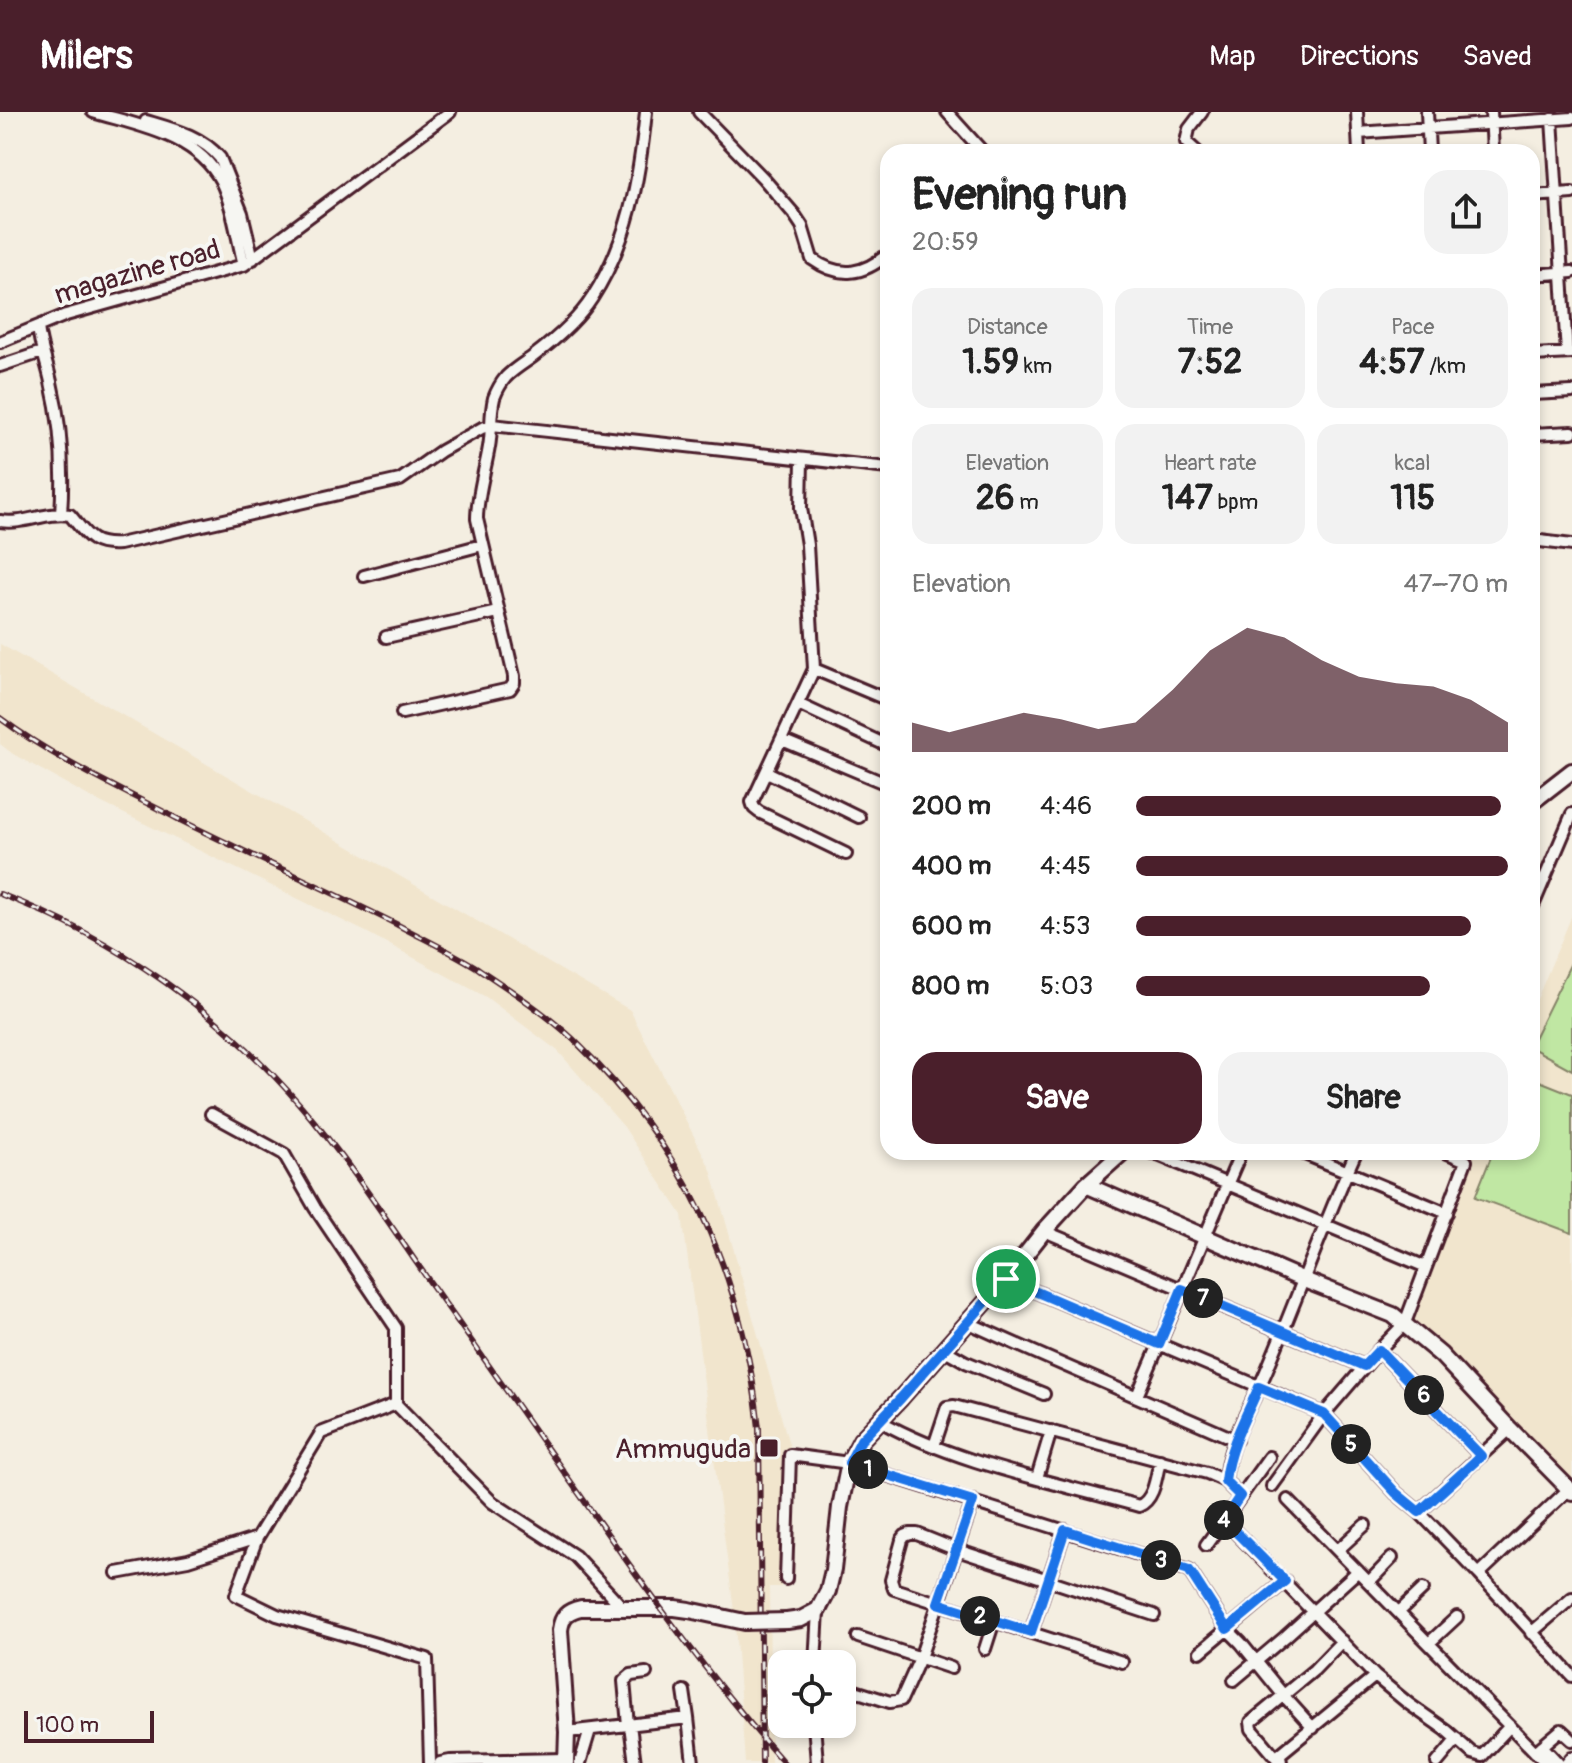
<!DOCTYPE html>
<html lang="en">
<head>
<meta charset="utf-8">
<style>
  body { margin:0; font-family:Pangolin,sans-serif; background:#f2f2f2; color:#222; height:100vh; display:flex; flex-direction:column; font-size:30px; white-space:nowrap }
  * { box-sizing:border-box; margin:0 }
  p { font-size:26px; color:#767676 }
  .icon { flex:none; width:44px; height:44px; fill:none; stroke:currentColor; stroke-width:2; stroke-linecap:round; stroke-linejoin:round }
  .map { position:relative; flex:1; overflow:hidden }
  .panel { position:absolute; left:880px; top:32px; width:660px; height:1016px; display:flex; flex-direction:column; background:#fff; border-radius:24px; box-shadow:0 4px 12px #0003 }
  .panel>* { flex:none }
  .tools { position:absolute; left:768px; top:1538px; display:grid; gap:16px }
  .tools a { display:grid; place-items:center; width:88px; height:88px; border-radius:16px; background:#fff; box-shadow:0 4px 12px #0003; font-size:40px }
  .scale { position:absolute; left:24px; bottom:20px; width:130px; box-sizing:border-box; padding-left:8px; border:4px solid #4a1f2b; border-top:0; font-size:22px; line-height:28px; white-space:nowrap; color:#4a1f2b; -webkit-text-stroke:6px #f6f6f2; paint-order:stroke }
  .pin { position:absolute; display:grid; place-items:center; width:68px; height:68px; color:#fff; margin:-34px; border:4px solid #fff; border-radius:50%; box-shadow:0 2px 8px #0007 }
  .km { position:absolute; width:40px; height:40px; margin:-20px; border-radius:50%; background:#222; color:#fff; font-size:22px; line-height:40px; text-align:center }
  .round { display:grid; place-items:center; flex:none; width:84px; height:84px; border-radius:24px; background:#f2f2f2 }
  .overview { display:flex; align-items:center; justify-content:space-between; height:136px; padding:0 32px }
  h1 { font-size:44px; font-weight:700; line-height:60px }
  .figures { display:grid; grid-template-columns:repeat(3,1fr); gap:12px; height:136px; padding:8px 32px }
  .figures div { display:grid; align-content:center; border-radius:20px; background:#f2f2f2; text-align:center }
  .figures b { font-size:34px; font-weight:700 }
  .figures small { font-size:22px; font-weight:400 }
  .figures p { font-size:22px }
  .chart { height:224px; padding:16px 32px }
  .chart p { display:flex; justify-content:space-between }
  .chart svg { width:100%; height:144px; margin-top:8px; fill:#4a1f2b; opacity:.7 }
  .button { display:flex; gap:16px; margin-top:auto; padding:16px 32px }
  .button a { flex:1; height:92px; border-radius:24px; background:#4a1f2b; color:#fff; font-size:32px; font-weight:700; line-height:92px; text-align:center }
  .button a+a { background:#f2f2f2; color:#222 }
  ul { padding:0 32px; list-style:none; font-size:26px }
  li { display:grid; grid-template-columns:128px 96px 1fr; align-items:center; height:60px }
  li i { height:20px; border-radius:10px; background:#4a1f2b }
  header { display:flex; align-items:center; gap:48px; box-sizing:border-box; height:112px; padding:0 40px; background:#4a1f2b; color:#fff }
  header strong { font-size:38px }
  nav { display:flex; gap:44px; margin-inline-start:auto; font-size:28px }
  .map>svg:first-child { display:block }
  .built { fill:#f1e5cd }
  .green { fill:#c0e7a3; stroke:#858367; stroke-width:2 }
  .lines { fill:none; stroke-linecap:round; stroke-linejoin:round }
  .street-casing { stroke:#4a1f2b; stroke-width:16 }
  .secondary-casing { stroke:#4a1f2b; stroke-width:20 }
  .street { stroke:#f6f6f2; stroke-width:10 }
  .secondary { stroke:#f6f6f2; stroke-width:14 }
  .rail-casing { stroke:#4a1f2b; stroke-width:6 }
  .rail { stroke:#f6f6f2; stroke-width:3; stroke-dasharray:9; stroke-linecap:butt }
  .secondary-bridge-casing { stroke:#4a1f2b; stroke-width:20; stroke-linecap:butt }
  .secondary-bridge { stroke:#f6f6f2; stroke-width:14 }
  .route-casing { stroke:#fff; stroke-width:16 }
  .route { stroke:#1a73e8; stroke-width:10 }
  .poi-dot { fill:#4a1f2b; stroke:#f6f6f2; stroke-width:3 }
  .labels { text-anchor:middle; stroke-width:8; stroke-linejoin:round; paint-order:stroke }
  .street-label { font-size:28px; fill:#4a1f2b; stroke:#f6f6f2 }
  .poi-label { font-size:28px; fill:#4a1f2b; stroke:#f6f6f2; text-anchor:end }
</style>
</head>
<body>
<header>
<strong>Milers</strong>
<nav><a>Map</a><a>Directions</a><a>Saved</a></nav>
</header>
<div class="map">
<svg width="1572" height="1651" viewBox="0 0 1572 1651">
  <rect width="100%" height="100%" fill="#f4eee1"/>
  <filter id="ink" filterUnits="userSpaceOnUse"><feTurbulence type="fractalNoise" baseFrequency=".0125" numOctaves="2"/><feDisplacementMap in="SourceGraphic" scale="16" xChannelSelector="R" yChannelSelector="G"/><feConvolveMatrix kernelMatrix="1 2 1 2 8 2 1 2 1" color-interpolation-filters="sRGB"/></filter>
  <g filter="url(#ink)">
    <!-- built -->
    <path class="built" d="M 0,532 L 630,898 L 711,1058 L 798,1364 L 786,1374 L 781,1475 L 769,1475 L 771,1651 L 745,1651 L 734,1499 L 682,1103 L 624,1015 L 558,939 L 486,885 L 368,821 L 92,686 L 13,642 L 0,632 Z
      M 1572,803 L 1572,1372 L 1509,1309 L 1413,1206 L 1474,1040 L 1532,1040 L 1532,899 Z"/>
    <!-- green -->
    <path class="green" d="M 1572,849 L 1572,958 L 1532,936 L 1532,930 Z
      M 1532,966 L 1572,982 L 1572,1121 L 1475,1085 L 1493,1040 L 1532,1040 Z"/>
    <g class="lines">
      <defs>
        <path id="street" d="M 93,0 C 139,14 196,22 221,69 C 233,94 237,126 244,153
          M 699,0 L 763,66 L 794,102 L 802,114 L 812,147 C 840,167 863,163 888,142
          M 947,0 L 983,40
          M 1357,0 L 1359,40
          M 1427,0 L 1429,40
          M 1491,0 L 1493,40
          M 1552,7 L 1567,241
          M 146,9 C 173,17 202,24 220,46 L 242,101 L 253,147
          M 1358,21 L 1572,6
          M 1197,40 L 1186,30 L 1189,17 L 1202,0
          M 1532,84 L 1572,81
          M 1532,163 L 1572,160
          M 38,215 C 40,234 47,251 51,270 C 61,312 64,359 61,402
          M 0,230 L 66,203 L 244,153 L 450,0
          M 1532,243 L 1572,241
          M 0,254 L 42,240
          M 1532,282 L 1572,280
          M 1532,322 L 1572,320
          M 802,348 L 801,396 L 807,433 L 814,557 L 752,690 L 754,696 L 759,700 L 846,742
          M 0,409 C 25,413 46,399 70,403 C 87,423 91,434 119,432 L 400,368 L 441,339 L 482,316 L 492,313 L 888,356
          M 1532,428 L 1572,433
          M 364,464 L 482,433
          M 386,525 L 498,500
          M 814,557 L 888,588
          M 798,592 L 888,634
          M 402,601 L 510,577 L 514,571 L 514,564 L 477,407 C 477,383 485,359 489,335 C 492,319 490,302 494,286 C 497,278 501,271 506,265 C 515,256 526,250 535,243 C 556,227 578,208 592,186 C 629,128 639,68 646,0
          M 782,628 L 884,671
          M 767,660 L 859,705
          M 1532,796 L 1572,702
          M 211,1002 L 284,1042 L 315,1096 L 396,1216 L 396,1292 L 492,1390 L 575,1444 L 623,1496
          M 1151,1040 L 1426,1155
          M 1300,1040 L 1447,1101
          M 1044,1119 L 1364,1254
          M 1006,1167 L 1324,1302 L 1396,1381 L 1419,1400 L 1479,1462 L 1572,1564
          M 967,1210 C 1056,1251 1146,1288 1236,1328
          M 943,1237 L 966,1250 L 1044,1282
          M 1379,1238 L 1481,1344
          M 1137,1284 L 1241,1040
          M 880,1309 C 957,1352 1054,1370 1139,1394 C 1155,1387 1156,1364 1160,1348
          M 934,1334 L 947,1295 L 954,1294 L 1207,1361 L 1225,1369
          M 1037,1366 L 1051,1319
          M 1272,1374 L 1324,1302 L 1379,1238 L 1405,1211 L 1466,1049 L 1445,1040
          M 1240,1384 L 1225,1369 C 1228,1329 1253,1292 1268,1255 C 1298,1184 1324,1111 1356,1040
          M 1288,1388 L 1546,1651
          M 1419,1400 L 1510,1317
          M 1224,1408 L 1375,1564 L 1409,1592 L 1446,1618 L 1472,1641 L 1482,1644 L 1510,1614
          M 257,1426 L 236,1483 L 277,1503 L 427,1547 L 430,1651
          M 1206,1433 L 1269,1345
          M 1338,1438 L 1365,1413
          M 117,1461 L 188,1448 L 257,1426 L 321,1321 L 396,1292
          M 1479,1462 L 1569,1377
          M 786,1467 L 790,1343 L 849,1351 L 1189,1458 L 1227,1517 L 1241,1531 L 1284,1584 L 1313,1616
          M 1369,1470 L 1392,1446
          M 1399,1500 L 1423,1477
          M 1031,1520 L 1065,1418
          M 1531,1521 L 1572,1486
          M 858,1525 L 951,1556
          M 1429,1531 L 1457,1505
          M 985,1537 L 994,1509
          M 1200,1540 L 1285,1469
          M 1122,1550 L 894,1477 L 891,1468 L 902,1428 L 905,1424 L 910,1422 L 917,1422 L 957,1438 L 1154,1503
          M 815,1552 L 818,1498
          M 1234,1568 L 1285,1525 L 1358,1459
          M 842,1575 L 890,1590 L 901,1588 L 920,1546 L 973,1389
          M 684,1579 L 688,1606
          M 814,1612 L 817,1651
          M 628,1613 L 624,1569 L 631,1563 L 646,1561
          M 630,1613 L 635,1651
          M 567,1620 L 688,1606 L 693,1651
          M 1542,1634 L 1558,1651
          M 1535,1640 L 1561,1618 L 1572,1628
          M 1280,1650 L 1252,1617 L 1251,1610 L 1314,1558 L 1342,1529
          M 440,1651 L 450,1649 L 566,1647
          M 580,1651 L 590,1618
          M 1281,1651 L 1280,1642 L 1375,1564
          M 1437,1651 L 1457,1627
          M 1567,1651 L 1572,1645"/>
        <path id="secondary" d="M 1532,690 L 1572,659
          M 1086,1073 L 1304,1168 L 1393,1203 L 1441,1243 L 1510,1317 L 1572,1380
          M 787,1509 L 801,1507 L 818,1498 L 828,1479 L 833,1458 L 840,1395 L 849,1351 L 861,1328 L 901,1286 L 1006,1167 L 1044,1119 L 1086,1073 L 1123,1040
          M 566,1651 L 567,1620 L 560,1518 C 562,1504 567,1499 581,1496 L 675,1496 L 689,1498 L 745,1510"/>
      </defs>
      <!-- street casing -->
      <use href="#street" class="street-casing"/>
      <!-- secondary casing -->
      <use href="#secondary" class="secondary-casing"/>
      <!-- street -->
      <use href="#street" class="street"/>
      <!-- secondary -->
      <use href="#secondary" class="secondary"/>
      <defs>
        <path id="rail" d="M 0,606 C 55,647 118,676 178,707 C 250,743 324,776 396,812 C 422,826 450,839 476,855 C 509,877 544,900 573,927 C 687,1038 742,1158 759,1316 L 762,1651
          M 0,782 C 117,827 221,900 302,995 C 357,1059 402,1132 451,1200 C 500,1269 548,1338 597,1407 C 656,1491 716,1574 784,1651"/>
      </defs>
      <!-- rail casing -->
      <use href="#rail" class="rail-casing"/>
      <!-- rail -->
      <use href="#rail" class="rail"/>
      <defs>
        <path id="secondary-bridge" d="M 745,1510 L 787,1509"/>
      </defs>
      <!-- secondary-bridge casing -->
      <use href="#secondary-bridge" class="secondary-bridge-casing"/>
      <!-- secondary-bridge -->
      <use href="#secondary-bridge" class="secondary-bridge"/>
    </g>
  </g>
  <g class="lines" filter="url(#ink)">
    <defs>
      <path id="route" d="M 1006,1167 L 1159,1232 L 1182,1177 L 1364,1254 L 1379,1238 L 1481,1344 L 1419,1400 L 1396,1381 L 1324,1302 L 1259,1275 C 1246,1304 1228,1337 1225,1369 L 1240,1384 L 1224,1408 L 1285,1469 L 1227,1517 L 1189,1458 L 1065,1418 L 1031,1520 L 938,1491 L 973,1389 L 849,1351 L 861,1328 L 901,1286 Z"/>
    </defs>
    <!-- route casing -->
    <use href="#route" class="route-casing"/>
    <!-- route -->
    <use href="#route" class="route"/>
  </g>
  <!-- markers -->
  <rect class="poi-dot" x="759" y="1326" width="20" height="20" rx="4"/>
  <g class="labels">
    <!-- street labels -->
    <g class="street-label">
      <text transform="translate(137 159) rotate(-16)" y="10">magazine road</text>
    </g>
    <!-- poi labels -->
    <g class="poi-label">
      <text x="751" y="1346">Ammuguda</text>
    </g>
  </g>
</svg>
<div class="tools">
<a><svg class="icon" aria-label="locate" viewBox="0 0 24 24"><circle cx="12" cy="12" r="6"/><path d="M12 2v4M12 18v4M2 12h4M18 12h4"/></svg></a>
</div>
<div class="scale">100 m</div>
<div class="pin" style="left:1006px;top:1167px;background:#1e9e55"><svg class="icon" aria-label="arrive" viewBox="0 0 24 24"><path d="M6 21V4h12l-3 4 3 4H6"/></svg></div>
<b class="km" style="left:868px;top:1357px">1</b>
<b class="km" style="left:980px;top:1504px">2</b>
<b class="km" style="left:1161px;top:1448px">3</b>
<b class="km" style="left:1224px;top:1408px">4</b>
<b class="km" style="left:1351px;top:1332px">5</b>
<b class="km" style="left:1424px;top:1283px">6</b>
<b class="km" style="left:1203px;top:1186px">7</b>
<section class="panel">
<div class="overview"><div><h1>Evening run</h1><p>20:59</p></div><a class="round"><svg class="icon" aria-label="share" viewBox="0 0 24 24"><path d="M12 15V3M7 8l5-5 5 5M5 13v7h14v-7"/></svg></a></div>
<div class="figures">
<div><p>Distance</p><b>1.59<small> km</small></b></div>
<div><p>Time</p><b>7:52</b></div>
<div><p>Pace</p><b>4:57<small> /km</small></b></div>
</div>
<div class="figures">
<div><p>Elevation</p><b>26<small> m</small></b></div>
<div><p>Heart rate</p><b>147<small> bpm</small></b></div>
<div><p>kcal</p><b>115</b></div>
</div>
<div class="chart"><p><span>Elevation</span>47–70 m</p>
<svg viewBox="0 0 160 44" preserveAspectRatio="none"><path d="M0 44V35L10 38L20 35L30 32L40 34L50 37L60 35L70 25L80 13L90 6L100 9L110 16L120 21L130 23L140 24L150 28L160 35V44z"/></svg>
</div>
<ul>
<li><b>200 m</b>4:46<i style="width:98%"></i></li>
<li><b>400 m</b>4:45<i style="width:100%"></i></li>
<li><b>600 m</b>4:53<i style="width:90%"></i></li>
<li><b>800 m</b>5:03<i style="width:79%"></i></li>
</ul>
<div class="button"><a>Save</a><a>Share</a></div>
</section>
</div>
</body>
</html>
